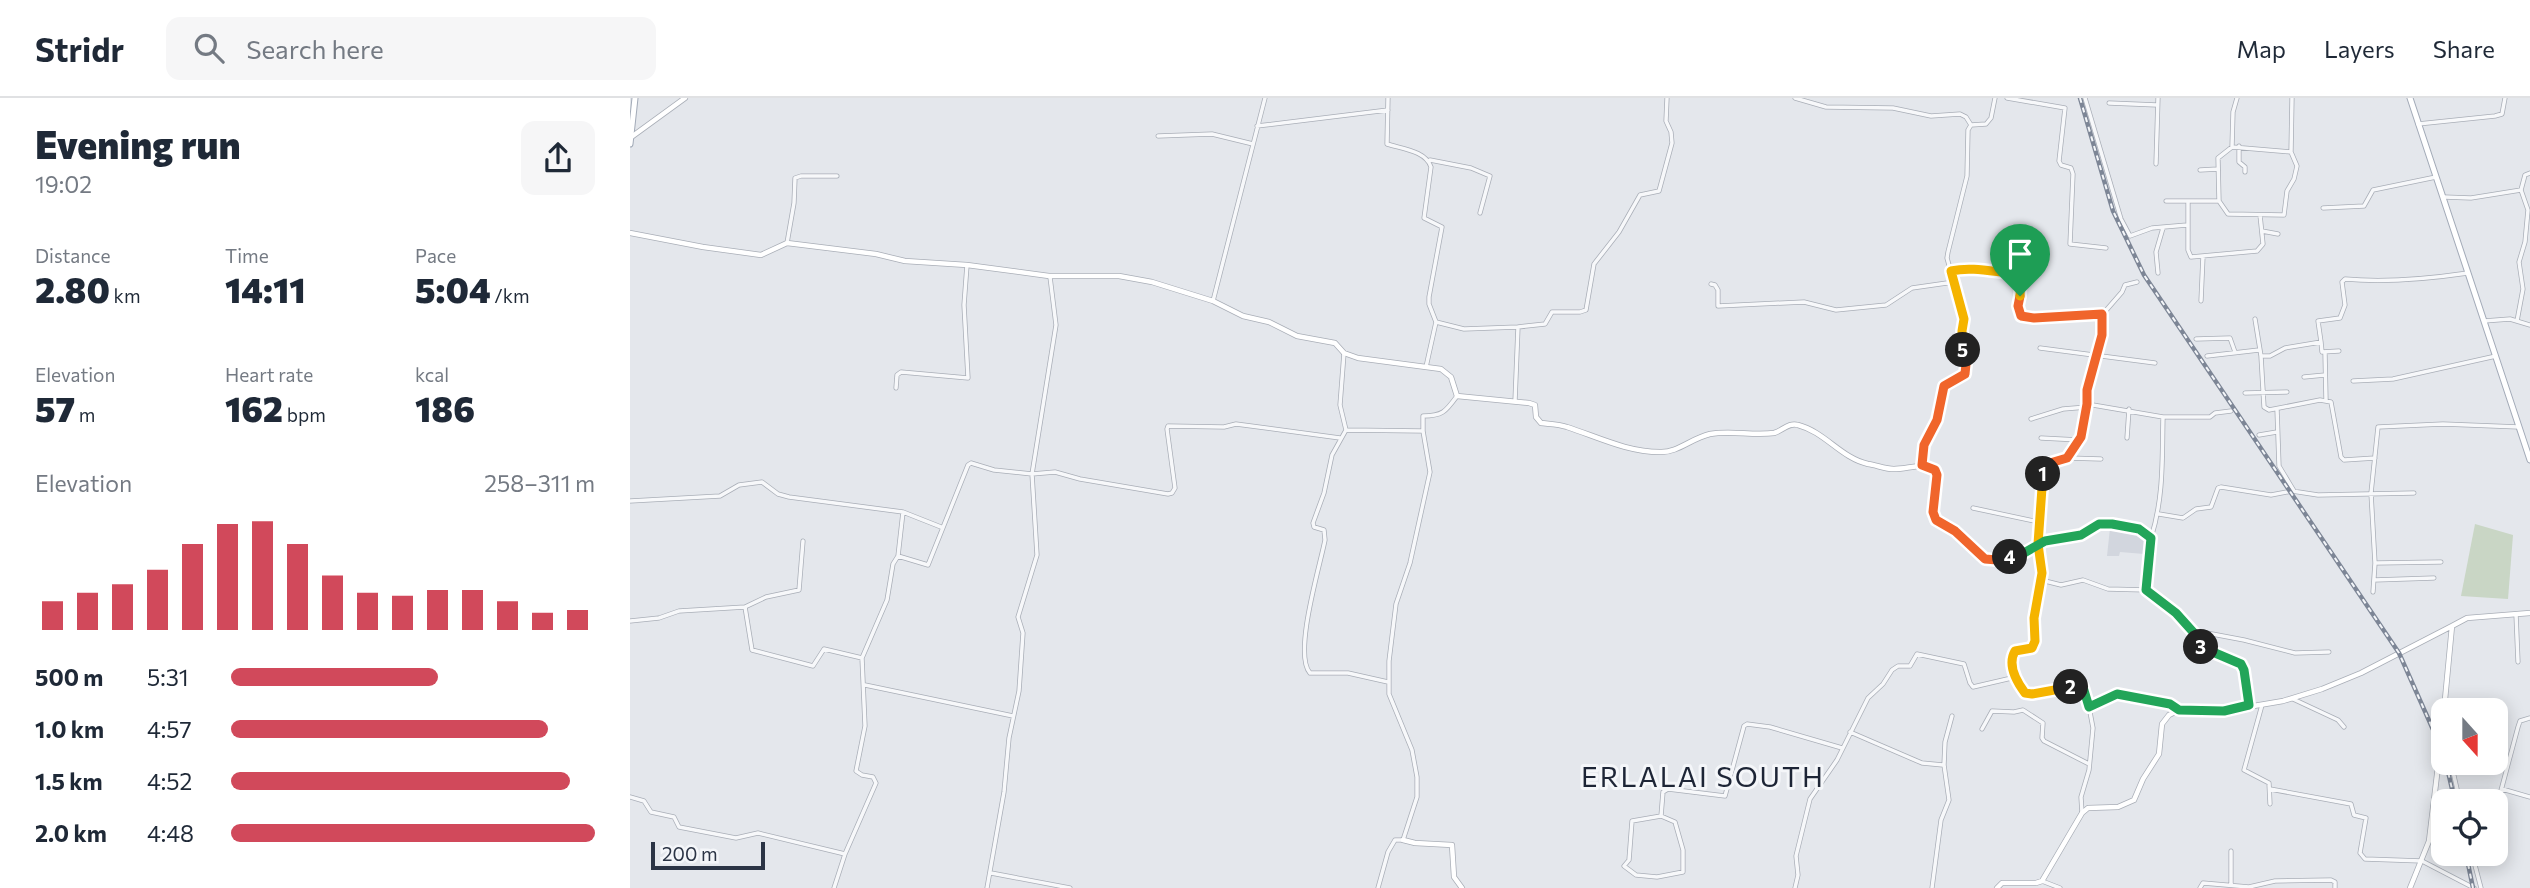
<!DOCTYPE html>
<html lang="en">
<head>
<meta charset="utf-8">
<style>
  body { margin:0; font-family:Commissioner,sans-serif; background:#f6f6f7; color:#1f2937; height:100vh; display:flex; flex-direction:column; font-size:26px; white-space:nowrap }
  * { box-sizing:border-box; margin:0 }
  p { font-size:23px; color:#747a83 }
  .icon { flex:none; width:38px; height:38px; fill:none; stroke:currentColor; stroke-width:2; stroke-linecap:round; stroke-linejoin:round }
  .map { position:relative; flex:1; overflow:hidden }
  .sheet { display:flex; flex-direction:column; background:#fff; width:630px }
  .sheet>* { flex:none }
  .needle { width:46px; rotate:159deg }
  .fabs { position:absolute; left:1801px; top:600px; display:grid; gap:14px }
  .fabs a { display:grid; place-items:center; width:77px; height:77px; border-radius:14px; background:#fff; box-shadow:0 4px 18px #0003; font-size:35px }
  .scale { position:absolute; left:21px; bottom:18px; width:114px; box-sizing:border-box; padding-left:7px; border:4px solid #2b3445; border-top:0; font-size:19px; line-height:24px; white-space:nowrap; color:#2b3445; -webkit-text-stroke:5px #f4f6f9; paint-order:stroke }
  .pin { position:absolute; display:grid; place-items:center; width:60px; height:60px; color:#fff; margin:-72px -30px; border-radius:50% 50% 50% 0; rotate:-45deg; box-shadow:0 0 7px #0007 }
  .pin .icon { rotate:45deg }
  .km { position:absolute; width:35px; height:35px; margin:-18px; border-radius:50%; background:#222; color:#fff; font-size:19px; line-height:35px; text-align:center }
  .round { display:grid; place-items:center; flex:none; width:74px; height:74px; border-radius:14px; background:#f6f6f7 }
  .headline { display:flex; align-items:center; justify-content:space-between; height:119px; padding:0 35px }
  h1 { font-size:38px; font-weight:800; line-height:52px }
  .stats { display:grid; grid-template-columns:repeat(3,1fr); gap:10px; height:119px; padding:7px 35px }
  .stats div { display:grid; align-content:center }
  .stats b { font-size:35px; font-weight:800 }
  .stats small { font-size:19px; font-weight:400 }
  .stats p { font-size:19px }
  .chart { height:196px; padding:14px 35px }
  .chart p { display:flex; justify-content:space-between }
  .chart svg { width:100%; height:126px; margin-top:7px; stroke:#d1495b; stroke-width:6 }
  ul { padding:0 35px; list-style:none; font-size:23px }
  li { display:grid; grid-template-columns:112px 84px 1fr; align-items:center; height:52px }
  li i { height:18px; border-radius:9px; background:#d1495b }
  header { display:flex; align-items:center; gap:42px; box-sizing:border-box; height:98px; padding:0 35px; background:#fff; border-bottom:2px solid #e0e1e3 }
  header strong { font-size:33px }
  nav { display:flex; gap:38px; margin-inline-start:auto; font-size:24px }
  .search { width:490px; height:63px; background:#f6f6f7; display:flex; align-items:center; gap:18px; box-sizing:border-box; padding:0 24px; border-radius:14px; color:#747a83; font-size:26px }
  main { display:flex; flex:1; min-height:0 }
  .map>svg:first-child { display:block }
  .built { fill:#d2d6de }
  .green { fill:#c9d6c5 }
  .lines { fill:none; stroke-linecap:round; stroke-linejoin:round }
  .street-casing { stroke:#a9aeb7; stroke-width:5 }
  .secondary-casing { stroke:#a9aeb7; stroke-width:6 }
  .primary-casing { stroke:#a3abb8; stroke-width:7 }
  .street { stroke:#f7f8fa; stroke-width:3.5 }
  .secondary { stroke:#fff; stroke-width:4.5 }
  .primary { stroke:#fff; stroke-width:5 }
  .rail-casing { stroke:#7d8696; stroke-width:4.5 }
  .rail { stroke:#f4f6f9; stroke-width:2; stroke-dasharray:5; stroke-linecap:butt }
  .split-1-casing { stroke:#fff; stroke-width:14 }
  .split-2-casing { stroke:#fff; stroke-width:14 }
  .split-3-casing { stroke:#fff; stroke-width:14 }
  .split-4-casing { stroke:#fff; stroke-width:14 }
  .split-5-casing { stroke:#fff; stroke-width:14 }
  .split-6-casing { stroke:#fff; stroke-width:14 }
  .split-1 { stroke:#f0652b; stroke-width:9 }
  .split-2 { stroke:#f5b400; stroke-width:9 }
  .split-3 { stroke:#22a559; stroke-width:9 }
  .split-4 { stroke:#22a559; stroke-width:9 }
  .split-5 { stroke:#f0652b; stroke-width:9 }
  .split-6 { stroke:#f5b400; stroke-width:9 }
  .labels { text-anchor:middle; stroke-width:6; stroke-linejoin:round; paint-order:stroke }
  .quarter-label { font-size:28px; letter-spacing:2px; fill:#1d2536; stroke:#f4f6f9 }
</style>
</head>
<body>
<header>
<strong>Stridr</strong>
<div class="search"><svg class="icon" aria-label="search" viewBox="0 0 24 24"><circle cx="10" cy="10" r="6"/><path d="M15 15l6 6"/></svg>Search here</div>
<nav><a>Map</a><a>Layers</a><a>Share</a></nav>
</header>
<main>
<section class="sheet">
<div class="headline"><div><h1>Evening run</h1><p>19:02</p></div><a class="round"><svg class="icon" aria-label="share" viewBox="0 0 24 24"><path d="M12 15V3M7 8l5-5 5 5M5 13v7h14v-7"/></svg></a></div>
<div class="stats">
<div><p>Distance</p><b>2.80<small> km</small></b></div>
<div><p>Time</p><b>14:11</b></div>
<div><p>Pace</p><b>5:04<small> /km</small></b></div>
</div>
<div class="stats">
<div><p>Elevation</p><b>57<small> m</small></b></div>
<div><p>Heart rate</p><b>162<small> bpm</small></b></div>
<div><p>kcal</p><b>186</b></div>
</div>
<div class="chart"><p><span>Elevation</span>258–311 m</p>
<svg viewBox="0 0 160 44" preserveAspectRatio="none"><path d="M5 44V34M15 44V31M25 44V28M35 44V23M45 44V14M55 44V7M65 44V6M75 44V14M85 44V25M95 44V31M105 44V32M115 44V30M125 44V30M135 44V34M145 44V38M155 44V37"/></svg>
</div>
<ul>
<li><b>500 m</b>5:31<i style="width:57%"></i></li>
<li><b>1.0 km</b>4:57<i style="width:87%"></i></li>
<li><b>1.5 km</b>4:52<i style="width:93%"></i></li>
<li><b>2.0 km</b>4:48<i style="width:100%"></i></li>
</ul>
</section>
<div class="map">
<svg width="1900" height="790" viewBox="0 0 1900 790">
  <rect width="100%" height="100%" fill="#e4e7ec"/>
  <!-- built -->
  <path class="built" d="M 1480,430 L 1502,432 L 1510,435 L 1514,441 L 1514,456 L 1490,454 L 1489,458 L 1477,458 Z"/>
  <!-- green -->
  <path class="green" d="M 1845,426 L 1883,437 L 1878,501 L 1831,498 Z"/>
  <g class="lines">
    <defs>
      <path id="street" d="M 758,0 L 757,46 C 773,51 796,53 801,69 L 794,120 L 812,129 L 799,199 L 799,206 L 806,224 L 796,269
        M 1165,0 L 1196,9 L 1263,10 L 1301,18 L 1330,16 L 1336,19 L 1341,27
        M 1377,0 L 1435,10 L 1429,63 L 1431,67 L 1441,70 L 1443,76 L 1440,146 L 1476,150
        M 1455,0 L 1491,121 L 1500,138 L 1522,130 L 1557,127
        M 1479,5 L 1527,7
        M 1788,26 L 1865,18 L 1872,16 L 1875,0
        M 627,28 L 758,12
        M 528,38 L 582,36 L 623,46
        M 1609,48 L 1609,64 L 1615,69 L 1615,74
        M 1602,49 L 1603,14 L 1607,0
        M 800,62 L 841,70 L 860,78 L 850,115
        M 1526,66 L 1528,0
        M 1570,72 L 1588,71
        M 1814,99 L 1841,100 L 1891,92 L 1895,77 L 1900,75
        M 1536,103 L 1589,103 L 1598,116 L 1654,117 L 1657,93 L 1664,81 L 1667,68 L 1661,54 L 1662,0
        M 1589,103 L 1588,60 L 1602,49 L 1661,54
        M 1558,105 L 1558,152 L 1561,159 L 1627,153 L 1633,146 L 1630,117
        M 1693,110 L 1734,108 L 1743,92 L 1806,79
        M 1392,129 L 1389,216 L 1404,220 L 1472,217
        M 1632,133 L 1648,136
        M 157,145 L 164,105 L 165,80 L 171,78 L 207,78
        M 1321,173 C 1344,168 1367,175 1391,175
        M 1528,175 L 1526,154 L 1533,130
        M 1081,186 L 1085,187 L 1088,192 L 1088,208 L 1174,204 L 1206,212 L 1256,207 L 1282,190 L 1324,184
        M 583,203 L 635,0
        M 1571,203 L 1573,158
        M 1625,221 L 1631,258 L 1634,309 L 1639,312 L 1690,302 L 1701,304 L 1711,359 L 1714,362 L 1745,360
        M 1854,223 L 1880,221 L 1900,227
        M 1887,223 L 1893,191 L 1889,164 L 1895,144 L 1898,112 L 1891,92
        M 806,224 L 834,231 L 888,229
        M 1566,241 L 1600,240 L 1605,254
        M 1691,244 L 1688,223 L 1710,220 L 1715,207 L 1712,184 L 1715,181 C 1756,185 1797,181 1838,175
        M 1410,250 L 1525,265
        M 714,255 L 710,307 L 716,332 L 793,333 L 793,318 C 813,318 816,313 827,298
        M 1695,255 L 1696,302
        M 1577,258 L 1629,252
        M 1631,258 L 1640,258 L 1655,250 L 1691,244 L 1692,254 L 1709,253
        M 1674,279 L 1695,277
        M 1723,283 L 1763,281 L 1866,258
        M 266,290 L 267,277 L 271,274 L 338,280 L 334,207 L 337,167
        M 1615,295 L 1657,294
        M 885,303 L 888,229 L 915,226 L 922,214 L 950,214 L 956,212 L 964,166 L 989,134 L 1010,97 L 1029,93 L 1042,45 L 1041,34 L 1036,23 L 1037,0
        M 1457,306 L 1533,319 L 1580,319 L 1585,315 L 1601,313
        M 1647,311 L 1649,368 L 1664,393
        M 1401,321 L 1433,311 L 1457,309
        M 716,332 L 702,357 L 694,395 L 683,425 L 684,429 L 694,432 L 695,442 C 690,468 663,556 680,575 L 718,575 L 758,584
        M 1629,337 L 1647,334
        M 1411,340 L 1449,342
        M 1497,340 L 1499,311
        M 1438,360 L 1471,361
        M 1292,367 L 1294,347 L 1307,322 L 1314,288 L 1335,276 L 1336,266 L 1332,233 L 1334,221 L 1317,160 L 1318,154 L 1337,78 L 1338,32 L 1341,27 L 1356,26 L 1361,20 L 1365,0
        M 0,403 L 90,398 L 109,387 L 132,384 L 148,396 L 159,399 L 273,414 L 311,429
        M 1343,410 L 1409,424
        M 1529,416 L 1553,420 L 1566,411 L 1581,409 L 1588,390 L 1591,389 L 1641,397 L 1662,393 L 1688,397 L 1784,395
        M 1521,440 C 1534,399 1532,360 1533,319
        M 268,458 L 298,467 L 338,367 L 341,365 L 364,372 L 402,376 L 425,374 L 450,381 L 538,396 L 542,395 L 545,390 L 537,331 L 538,328 L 594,329 L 606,326 L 710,340
        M 1745,465 L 1811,464
        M 1411,482 L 1431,487 L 1453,482 L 1478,491 L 1516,492
        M 1744,482 L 1804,480
        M 1743,494 L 1745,465 L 1741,395 L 1748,329 L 1813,326 L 1889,329
        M 115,509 L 122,552 L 183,568 L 194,551 L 232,560
        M 1886,516 L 1888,564
        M 0,523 L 29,520 L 49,513 L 115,509 L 136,499 L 169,492 L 173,443
        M 1561,532 L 1614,542 L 1665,555 L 1699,554
        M 235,587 L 383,618
        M 1663,601 L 1708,622 L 1714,629
        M 1632,607 L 1614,672 L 1639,685 L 1640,706
        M 1459,609 L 1487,596 L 1540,605 L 1549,612
        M 1352,631 L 1362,613 L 1384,614 L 1393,612 L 1413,625 L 1412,640 L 1414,643 L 1459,666
        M 1220,634 L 1292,665 L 1313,667
        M 1821,665 L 1830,704
        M 1640,691 L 1721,706 L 1724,717 L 1736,720 L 1730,755 L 1735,761 L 1792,763 L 1844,790
        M 1872,691 L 1900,699
        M 0,699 L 14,703 L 21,714 L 44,719 L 49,729 L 106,740 L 128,735 L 215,756
        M 1829,699 L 1869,700 L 1888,629 L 1890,623 L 1900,620
        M 1452,715 L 1451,699 L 1459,672 L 1463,630 L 1456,593 L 1450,588 L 1402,596 L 1395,595 C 1386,583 1377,567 1386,553 L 1401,550 L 1405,543 L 1404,520 L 1413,475 L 1408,446 L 1412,378 L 1420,365 L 1437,360 L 1451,339 L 1457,306 L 1457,292 L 1472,237 L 1472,217 L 1492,194 L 1495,187 L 1507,184
        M 1031,718 L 1002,723 L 999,762 L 994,768 L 1006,777 L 1027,779 L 1053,774 L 1053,752 L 1045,724 L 1031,718 L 1033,694 L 1038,691 L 1095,698 L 1114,628 L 1117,626 L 1140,629 L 1212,650
        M 1601,753 L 1601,787
        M 1842,756 L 1851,790
        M 361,775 L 440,790
        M 1412,783 L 1430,790
        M 204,790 L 215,756 L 246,685 L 243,679 L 232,677 L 226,673 L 235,628 L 232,560 L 257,502 L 263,466 L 268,458 L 273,414
        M 357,790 L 374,694 L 379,640 L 389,593 L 393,535 L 388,519 L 407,457 L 402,376 L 426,227 L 420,179
        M 748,790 L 758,754 L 765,742 L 773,742 L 787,699 L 787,679 L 782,652 L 759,596 L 759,563 L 766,506 L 780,465 L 800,374 L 793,333
        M 1165,790 L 1168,777 L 1166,758 L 1180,701 L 1207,662 L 1238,600 L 1253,586 L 1262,572 L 1268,568 L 1280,568 L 1287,556 L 1334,566 L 1340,585 L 1343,589 L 1386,579
        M 1302,790 L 1311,722 L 1319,702 L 1314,667 L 1315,644 L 1322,618
        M 1570,790 L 1573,785 L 1619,789 L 1645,783 L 1701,782 L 1705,784 L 1705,790"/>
      <path id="secondary" d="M 0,40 L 55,0
        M 0,135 L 73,149 L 131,157 L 157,145 L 246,156 L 275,163 L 337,167 L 419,178 L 489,178 L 522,184 L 583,203 L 613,218 L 639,224 L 667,238 L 705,245 L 714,255 L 728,260 L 811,271 L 821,279 L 827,298 L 899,305 L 905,307 L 906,319 L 911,325 C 919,326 929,326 937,329 C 968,339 997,354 1030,354 C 1047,355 1062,340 1080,336 C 1101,332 1123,338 1144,335 C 1152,333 1159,324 1168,327 C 1195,334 1211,360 1238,366 C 1246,367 1255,371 1264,371 C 1279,371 1292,364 1305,372 L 1304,419 L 1325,433 L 1355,461 L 1367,462 L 1394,455 L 1415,443 L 1451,437 L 1469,426 L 1509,431 L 1521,440 L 1516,492 L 1546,515 L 1564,535 L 1571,550 L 1611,566 L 1614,572 L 1619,607
        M 1814,612 L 1822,528 L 1837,520 L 1900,515
        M 773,742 L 785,745 L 822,747 L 824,779 L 832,790
        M 1367,790 L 1372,785 L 1406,785 L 1412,783 L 1452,715 L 1458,710 L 1488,709 L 1504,702 L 1513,681 L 1529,656 L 1532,626 L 1539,617 L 1549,612 L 1594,613 L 1653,603 L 1692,591 L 1731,575 L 1822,528
        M 1780,790 L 1799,743 L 1813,627"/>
      <path id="primary" d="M 1780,0 L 1900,362
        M 0,46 L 5,0"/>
    </defs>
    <!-- street casing -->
    <use href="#street" class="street-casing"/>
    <!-- secondary casing -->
    <use href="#secondary" class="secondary-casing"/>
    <!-- primary casing -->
    <use href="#primary" class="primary-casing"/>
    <!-- street -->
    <use href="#street" class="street"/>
    <!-- secondary -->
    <use href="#secondary" class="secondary"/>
    <!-- primary -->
    <use href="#primary" class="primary"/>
    <defs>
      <path id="rail" d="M 1450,0 L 1483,113 L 1514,177 L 1769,555 L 1813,654
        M 1816,665 L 1825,704
        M 1836,756 L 1843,790"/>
    </defs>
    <!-- rail casing -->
    <use href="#rail" class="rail-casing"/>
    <!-- rail -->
    <use href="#rail" class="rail"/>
  </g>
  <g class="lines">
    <defs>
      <path id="split-1" d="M 1390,198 L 1388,208 L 1391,218 L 1404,220 L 1472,216 L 1472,237 L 1457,292 L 1457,306 L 1451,339 L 1437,360 L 1420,365 L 1413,376"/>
      <path id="split-2" d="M 1413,376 L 1408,446 L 1412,475 L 1404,520 L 1405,543 L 1402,550 L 1385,553 C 1377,567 1386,583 1395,595 L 1402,596 L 1441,589"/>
      <path id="split-3" d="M 1441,589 L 1453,589 L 1459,609 L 1487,596 L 1540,606 L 1549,612 L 1594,613 L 1619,607 L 1614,572 L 1611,566 L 1571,549"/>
      <path id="split-4" d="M 1380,459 L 1394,455 L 1415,443 L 1451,437 L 1469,426 L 1482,426 L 1509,431 L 1521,440 L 1516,492 L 1546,515 L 1564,535 L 1571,549"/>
      <path id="split-5" d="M 1333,252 L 1336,266 L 1335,276 L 1314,288 L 1307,322 L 1294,347 L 1292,367 L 1305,372 L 1307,377 L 1303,414 L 1306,422 L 1325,433 L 1355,461 L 1367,462 L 1380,459"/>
      <path id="split-6" d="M 1333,252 L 1332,233 L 1334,221 L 1321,173 C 1344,168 1367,175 1391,176 L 1390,198"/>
    </defs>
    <!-- split-1 casing -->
    <use href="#split-1" class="split-1-casing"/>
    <!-- split-2 casing -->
    <use href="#split-2" class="split-2-casing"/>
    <!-- split-3 casing -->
    <use href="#split-3" class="split-3-casing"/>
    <!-- split-4 casing -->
    <use href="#split-4" class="split-4-casing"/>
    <!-- split-5 casing -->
    <use href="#split-5" class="split-5-casing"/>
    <!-- split-6 casing -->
    <use href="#split-6" class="split-6-casing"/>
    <!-- split-1 -->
    <use href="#split-1" class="split-1"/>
    <!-- split-2 -->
    <use href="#split-2" class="split-2"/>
    <!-- split-3 -->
    <use href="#split-3" class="split-3"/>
    <!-- split-4 -->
    <use href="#split-4" class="split-4"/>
    <!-- split-5 -->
    <use href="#split-5" class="split-5"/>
    <!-- split-6 -->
    <use href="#split-6" class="split-6"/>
  </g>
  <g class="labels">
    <!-- quarter labels -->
    <g class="quarter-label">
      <text x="1073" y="689">ERLALAI SOUTH</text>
    </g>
  </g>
</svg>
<div class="fabs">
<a><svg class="needle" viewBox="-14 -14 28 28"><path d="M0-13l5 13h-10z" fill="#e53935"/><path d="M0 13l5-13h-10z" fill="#747a83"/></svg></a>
<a><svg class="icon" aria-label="locate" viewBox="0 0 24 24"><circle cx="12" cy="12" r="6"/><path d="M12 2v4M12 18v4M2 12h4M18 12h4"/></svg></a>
</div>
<div class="scale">200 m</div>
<div class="pin" style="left:1390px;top:198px;background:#1e9e55"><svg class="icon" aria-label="arrive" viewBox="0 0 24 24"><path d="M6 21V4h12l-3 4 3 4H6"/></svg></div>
<b class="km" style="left:1413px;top:376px">1</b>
<b class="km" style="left:1441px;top:589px">2</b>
<b class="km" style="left:1571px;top:549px">3</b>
<b class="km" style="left:1380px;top:459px">4</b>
<b class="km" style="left:1333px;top:252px">5</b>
</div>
</main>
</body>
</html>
